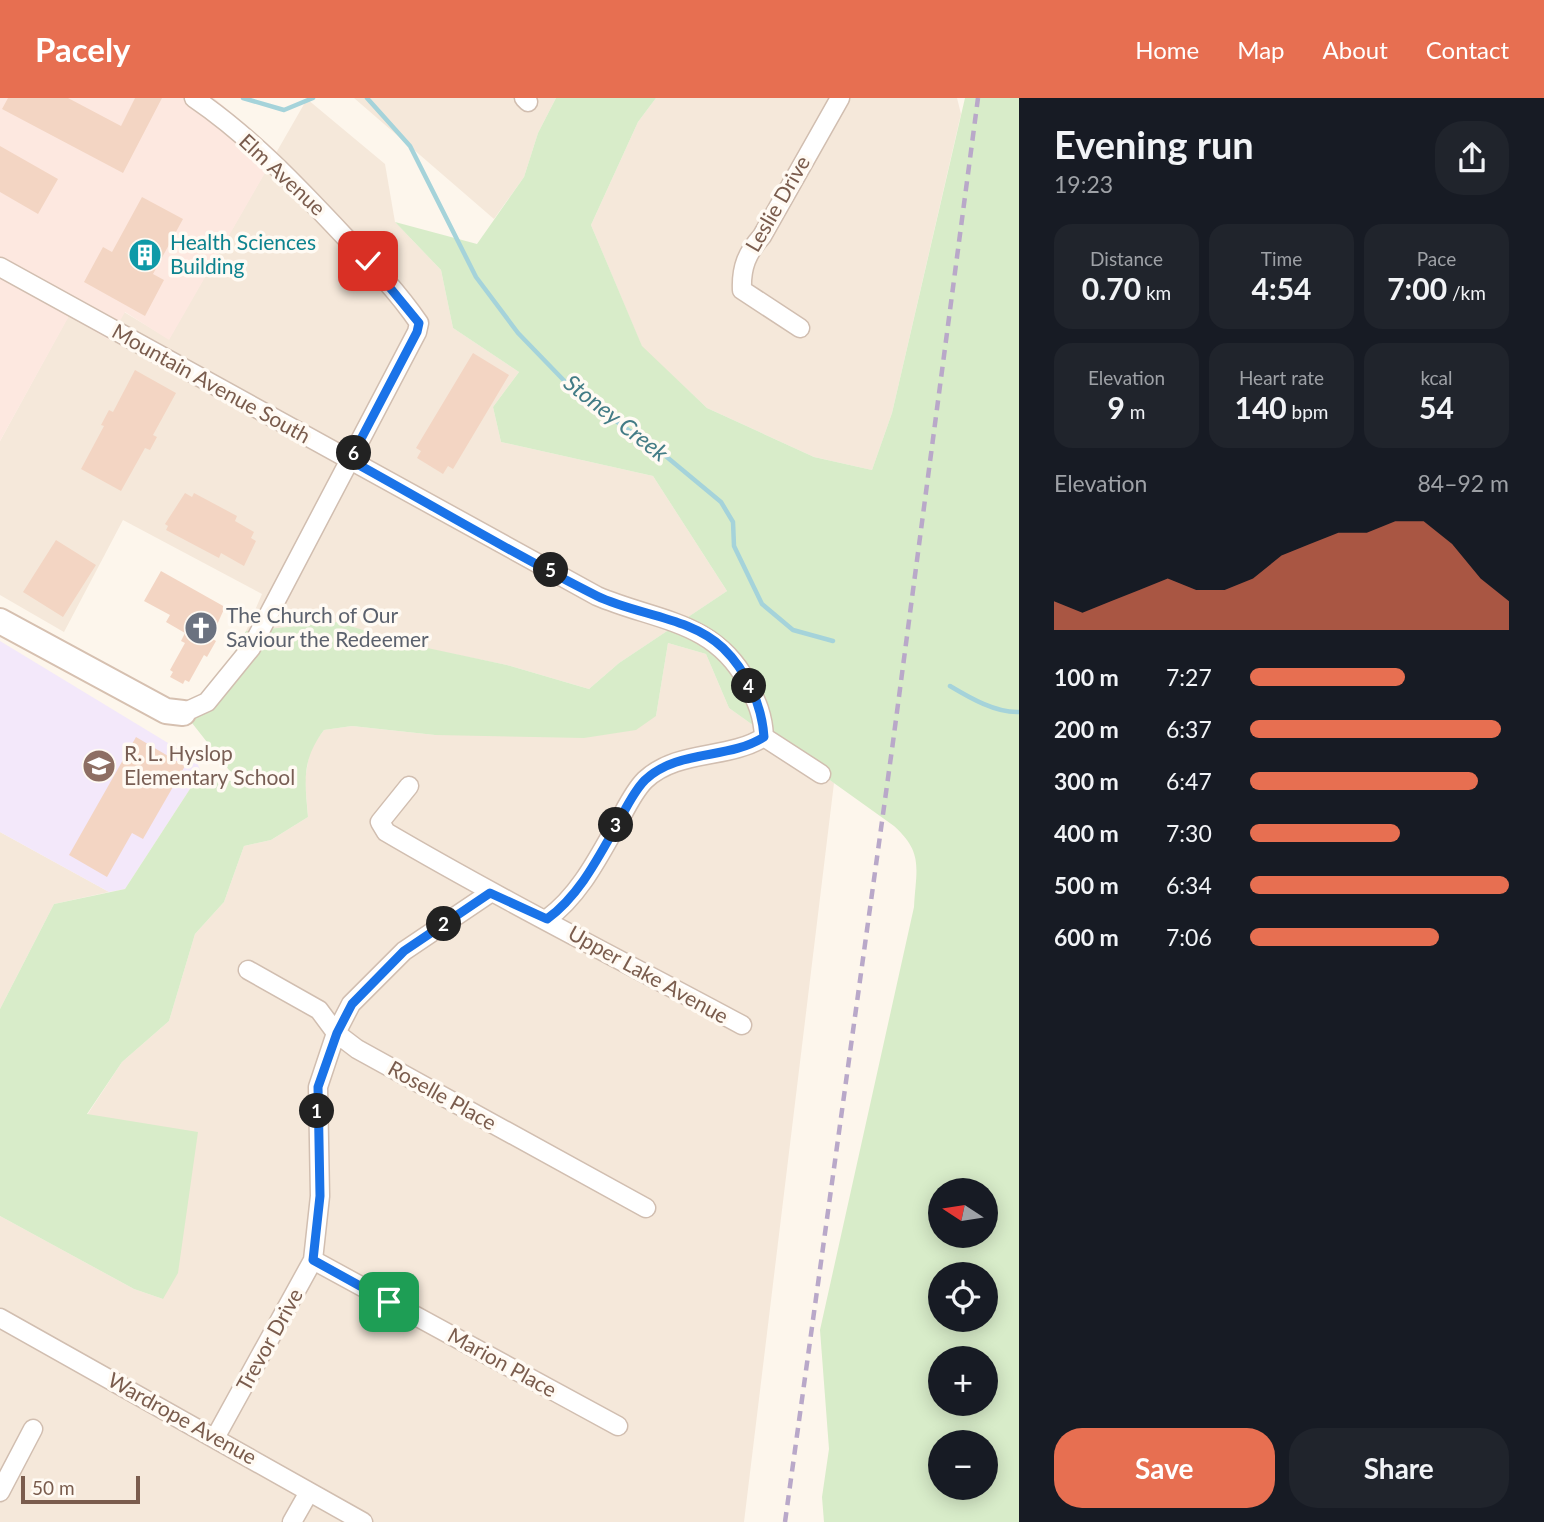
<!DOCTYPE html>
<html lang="en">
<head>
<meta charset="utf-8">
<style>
  body { margin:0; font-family:Lato,sans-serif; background:#20242c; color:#f1f3f6; height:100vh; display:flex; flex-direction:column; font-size:26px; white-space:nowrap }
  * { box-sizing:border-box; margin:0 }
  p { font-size:23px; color:#9ea1a6 }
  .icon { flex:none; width:38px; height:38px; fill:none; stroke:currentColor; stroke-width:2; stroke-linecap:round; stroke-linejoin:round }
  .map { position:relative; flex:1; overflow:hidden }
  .drawer { display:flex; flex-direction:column; background:#171b24; width:525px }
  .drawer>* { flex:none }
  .needle { width:46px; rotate:282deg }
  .controls { position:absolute; left:928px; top:1080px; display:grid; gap:14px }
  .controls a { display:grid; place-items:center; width:70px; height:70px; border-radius:50%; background:#171b24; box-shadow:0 4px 18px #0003; font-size:35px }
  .scale { position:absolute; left:21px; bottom:18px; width:119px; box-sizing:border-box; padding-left:7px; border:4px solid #7a5c4d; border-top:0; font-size:19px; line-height:24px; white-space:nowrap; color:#7a5c4d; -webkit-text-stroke:5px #fffaf3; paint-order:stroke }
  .pin { position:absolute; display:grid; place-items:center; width:60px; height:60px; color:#fff; margin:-30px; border-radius:14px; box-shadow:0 4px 10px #0006 }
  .km { position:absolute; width:35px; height:35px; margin:-18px; border-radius:50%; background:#222; color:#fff; font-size:19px; line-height:35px; text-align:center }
  .round { display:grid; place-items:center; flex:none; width:74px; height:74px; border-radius:28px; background:#20242c }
  .summary { display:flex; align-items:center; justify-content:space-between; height:119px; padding:0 35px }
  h1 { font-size:38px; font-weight:700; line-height:52px }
  .metrics { display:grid; grid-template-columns:repeat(3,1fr); gap:10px; height:119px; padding:7px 35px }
  .metrics div { display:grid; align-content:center; border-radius:18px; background:#20242c; text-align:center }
  .metrics b { font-size:30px; font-weight:700 }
  .metrics small { font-size:19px; font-weight:400 }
  .metrics p { font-size:19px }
  .chart { height:196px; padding:14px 35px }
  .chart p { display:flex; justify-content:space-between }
  .chart svg { width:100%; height:126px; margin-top:7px; fill:#e76f51; opacity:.7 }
  .cta { display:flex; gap:14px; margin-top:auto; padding:14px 35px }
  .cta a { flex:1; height:80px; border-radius:28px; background:#e76f51; color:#fff; font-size:28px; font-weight:700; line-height:80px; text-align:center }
  .cta a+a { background:#20242c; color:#f1f3f6 }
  ul { padding:0 35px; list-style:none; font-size:23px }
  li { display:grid; grid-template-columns:112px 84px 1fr; align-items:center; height:52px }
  li i { height:18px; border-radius:9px; background:#e76f51 }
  header { display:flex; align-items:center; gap:42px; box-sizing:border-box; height:98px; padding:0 35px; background:#e76f51; color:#fff }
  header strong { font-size:33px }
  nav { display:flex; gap:38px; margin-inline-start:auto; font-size:24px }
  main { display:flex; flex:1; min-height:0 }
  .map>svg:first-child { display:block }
  .residential { fill:#f5e8da }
  .commercial { fill:#fde8e0 }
  .education { fill:#f3e8fa }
  .green { fill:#d8ecc9; fill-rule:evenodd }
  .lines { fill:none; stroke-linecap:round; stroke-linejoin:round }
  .stream { stroke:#a5d3da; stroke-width:4.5 }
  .building { fill:#f3d5c3 }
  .street-casing { stroke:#d1beb0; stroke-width:21 }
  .secondary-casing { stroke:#d6c0b0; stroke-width:28 }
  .street { stroke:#fff; stroke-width:18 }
  .secondary { stroke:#fff; stroke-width:24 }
  .rail { stroke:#b9a8c9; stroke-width:4.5; stroke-dasharray:10 7; stroke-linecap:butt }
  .route-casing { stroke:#fff; stroke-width:14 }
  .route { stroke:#1a73e8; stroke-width:9 }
  .labels { text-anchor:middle; stroke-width:7; stroke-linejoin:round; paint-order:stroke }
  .street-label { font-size:21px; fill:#7a5c4d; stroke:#fffaf3 }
  .culture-label { font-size:21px; fill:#0d838f; stroke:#fffaf3; text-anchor:start }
  .worship-label { font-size:21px; fill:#5b616d; stroke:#fffaf3; text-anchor:start }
  .education-label { font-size:21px; fill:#785e54; stroke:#fffaf3; text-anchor:start }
  .water-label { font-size:23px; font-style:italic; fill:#437c86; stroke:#fffaf3 }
</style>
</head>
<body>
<header>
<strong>Pacely</strong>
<nav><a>Home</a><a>Map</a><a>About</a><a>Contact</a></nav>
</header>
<main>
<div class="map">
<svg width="1019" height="1424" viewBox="0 0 1019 1424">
  <rect width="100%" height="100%" fill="#fdf6ec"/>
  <!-- residential -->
  <path class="residential" d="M 354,0 L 556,0 L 538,35 L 524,79 L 494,121 Z
    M 656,0 L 957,0 L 961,16 L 892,315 L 872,372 L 814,359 L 707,310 L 642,249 L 591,127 L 638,24 Z
    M 307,1 L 385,66 L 395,124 L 441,172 L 453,230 L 519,274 L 493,309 L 501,344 L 653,378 L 727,493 L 619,565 L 589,591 L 507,567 L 404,546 L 338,524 L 246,533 L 262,496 L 123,422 L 64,534 L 0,497 L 0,343 L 69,217 L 124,214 L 169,241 Z
    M 668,545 L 706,556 L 729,610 L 834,685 L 744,1424 L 0,1424 L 0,1118 L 134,1191 L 163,1201 L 87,1017 L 122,964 L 169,923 L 195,836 L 224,804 L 244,748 L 271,742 L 308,719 L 305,682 L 310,651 L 324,632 L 352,628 L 435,637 L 656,618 Z
    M 0,734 L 109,794 L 54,806 L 0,911 Z"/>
  <!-- commercial -->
  <path class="commercial" d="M 0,0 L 214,0 L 277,54 L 169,242 L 125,214 L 109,242 L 69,218 L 0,343 Z"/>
  <!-- education -->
  <path class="education" d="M 0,543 L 196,662 L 201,674 L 125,791 L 109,794 L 0,734 Z"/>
  <!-- green -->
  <path class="green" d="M 556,0 L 656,0 L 638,24 L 591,127 L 642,248 L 707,310 L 814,359 L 872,372 L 892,315 L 965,0 L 1019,0 L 1019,1424 L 824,1424 L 822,1399 L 829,1351 L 820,1232 L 914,809 C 916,771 924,755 894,728 L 729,610 L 706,556 L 668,545 L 656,618 L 636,632 L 584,640 L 435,637 L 352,628 L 324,632 C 301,663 305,683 308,719 L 271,742 L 244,748 L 224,804 L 195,836 L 169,923 L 122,964 L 87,1016 L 198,1034 L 178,1175 L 163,1201 L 134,1191 L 0,1118 L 0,911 L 54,806 L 125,791 L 201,674 L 240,686 L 192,625 L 204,610 L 246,533 L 338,524 L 404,545 L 507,567 L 589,591 L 619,565 L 727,493 L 653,378 L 501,344 L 493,309 L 519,274 L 453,230 L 441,172 L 395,124 L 477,146 L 524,79 L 538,35 ZM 940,1092 L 985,1092 L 985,1138 L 940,1138 ZM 940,1176 L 985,1176 L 985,1222 L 940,1222 ZM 940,1260 L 985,1260 L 985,1306 L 940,1306 ZM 940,1344 L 985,1344 L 985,1390 L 940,1390 Z"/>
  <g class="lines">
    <!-- stream -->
    <path class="stream" d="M 243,0 L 284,12 L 313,0
      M 367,0 L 410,48 L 476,179 L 518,235 L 578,297 L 662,355 L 721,404 L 733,424 L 734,448 L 762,506 L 793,532 L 833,543
      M 950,588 C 970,600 996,615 1019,614"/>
  </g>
  <!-- building -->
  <path class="building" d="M 8,0 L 68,0 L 121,28 L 135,0 L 162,0 L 123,75 L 2,11 Z
    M 0,48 L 58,81 L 38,116 L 0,94 Z
    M 142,99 L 183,121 L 153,176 L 164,182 L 145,218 L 84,184 L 103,149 L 112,154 Z
    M 473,255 L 509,277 L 453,371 L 448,368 L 443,376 L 417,360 L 421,353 L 416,350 Z
    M 135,272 L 176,295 L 153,337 L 157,339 L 150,352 L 145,350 L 121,393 L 81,371 L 104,328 L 101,327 L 109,312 L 113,314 Z
    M 185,395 L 192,399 L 194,395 L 237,418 L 235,423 L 254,434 L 251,440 L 256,443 L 244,468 L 221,455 L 219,460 L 166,432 L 168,428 L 165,426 Z
    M 56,442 L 96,467 L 63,519 L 23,494 Z
    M 161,473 L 225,509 L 211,540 L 216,543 L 207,559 L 204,557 L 189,584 L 185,582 L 183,586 L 170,579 L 173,574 L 170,572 L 185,545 L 181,543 L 185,535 L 166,524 L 170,517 L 144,503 Z
    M 136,639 L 185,668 L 143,741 L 132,735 L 107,779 L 69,757 Z"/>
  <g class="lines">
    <defs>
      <path id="street" d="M 524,0 L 528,4
        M 0,169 L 597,498 C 655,523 714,522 747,584 C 757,604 763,617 764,639 L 821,676
        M 800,230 L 742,192 C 741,169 747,155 762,138 L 840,0
        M 183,615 L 207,604 L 251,550 L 417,234 L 419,225 C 398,194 371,166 345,139 C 299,90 250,38 194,0
        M 409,688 L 380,724 L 386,734 C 502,802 623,863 742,927
        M 547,821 C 580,797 599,758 619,723 C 626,710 634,693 645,682 C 678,651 728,662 764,639
        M 248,872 L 319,912 L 336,935 L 357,951 L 646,1110
        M 313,1162 L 618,1328
        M 0,1220 L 363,1424
        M 215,1340 L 313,1162 L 320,1098 L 318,989 L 336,935 L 351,906 L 404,853 L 490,795
        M 0,1394 L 33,1331
        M 292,1424 L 309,1394"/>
      <path id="secondary" d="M 0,523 L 166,613 L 183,615"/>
    </defs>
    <!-- street casing -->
    <use href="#street" class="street-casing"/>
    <!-- secondary casing -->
    <use href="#secondary" class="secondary-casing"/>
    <!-- street -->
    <use href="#street" class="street"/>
    <!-- secondary -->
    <use href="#secondary" class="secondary"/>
    <!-- rail -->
    <path class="rail" d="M 785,1424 L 893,644 L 978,0"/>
  </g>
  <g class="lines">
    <defs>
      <path id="route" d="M 368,163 L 419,225 L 417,234 L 350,362 C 432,407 513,456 597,498 C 636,517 691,519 723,550 C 747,573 762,608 764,639 C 728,662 678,651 645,682 C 634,693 626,710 619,723 C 599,758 580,797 547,821 L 490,795 L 404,853 L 352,906 L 337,935 L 318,989 L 320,1098 L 313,1162 L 389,1204"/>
    </defs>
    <!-- route casing -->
    <use href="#route" class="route-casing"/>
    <!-- route -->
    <use href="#route" class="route"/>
  </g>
  <!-- icons -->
  <defs>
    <symbol id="building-disc" viewBox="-11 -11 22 22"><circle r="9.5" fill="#0f9aa8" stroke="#fffaf3"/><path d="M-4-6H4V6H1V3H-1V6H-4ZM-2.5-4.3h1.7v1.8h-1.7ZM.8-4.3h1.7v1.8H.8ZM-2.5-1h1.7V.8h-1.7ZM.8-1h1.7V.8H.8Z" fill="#fff"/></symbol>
    <symbol id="church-disc" viewBox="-11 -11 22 22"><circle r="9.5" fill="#6b7280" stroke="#fffaf3"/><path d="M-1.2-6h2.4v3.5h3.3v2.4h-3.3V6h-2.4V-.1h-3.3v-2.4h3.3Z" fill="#fff"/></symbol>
    <symbol id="school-disc" viewBox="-11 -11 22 22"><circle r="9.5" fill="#8d6e63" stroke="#fffaf3"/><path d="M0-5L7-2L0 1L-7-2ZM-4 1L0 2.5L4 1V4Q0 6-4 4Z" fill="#fff"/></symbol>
  </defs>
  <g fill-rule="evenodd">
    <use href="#building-disc" x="126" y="138" width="38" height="38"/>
    <use href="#church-disc" x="182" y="511" width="38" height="38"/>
    <use href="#school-disc" x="80" y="649" width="38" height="38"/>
  </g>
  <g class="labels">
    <!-- street labels -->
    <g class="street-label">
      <text transform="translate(282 77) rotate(43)" y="7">Elm Avenue</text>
      <text transform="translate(778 106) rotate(-60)" y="7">Leslie Drive</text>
      <text transform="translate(211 286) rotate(29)" y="7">Mountain Avenue South</text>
      <text transform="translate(648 877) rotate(29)" y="7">Upper Lake Avenue</text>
      <text transform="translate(442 998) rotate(29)" y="7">Roselle Place</text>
      <text transform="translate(270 1242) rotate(-61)" y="7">Trevor Drive</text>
      <text transform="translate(502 1265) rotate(29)" y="7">Marion Place</text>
      <text transform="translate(182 1321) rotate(29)" y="7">Wardrope Avenue</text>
    </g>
    <!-- culture labels -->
    <g class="culture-label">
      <text x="170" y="152">Health Sciences<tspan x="170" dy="24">Building</tspan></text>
    </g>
    <!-- worship labels -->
    <g class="worship-label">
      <text x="226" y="525">The Church of Our<tspan x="226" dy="24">Saviour the Redeemer</tspan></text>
    </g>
    <!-- education labels -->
    <g class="education-label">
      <text x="124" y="663">R. L. Hyslop<tspan x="124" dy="24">Elementary School</tspan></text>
    </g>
    <!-- water labels -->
    <g class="water-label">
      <text transform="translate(616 320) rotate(38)" y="8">Stoney Creek</text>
    </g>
  </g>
</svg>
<div class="controls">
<a><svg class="needle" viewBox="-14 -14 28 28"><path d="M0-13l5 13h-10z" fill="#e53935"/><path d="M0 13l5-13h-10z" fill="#9ea1a6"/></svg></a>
<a><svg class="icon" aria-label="locate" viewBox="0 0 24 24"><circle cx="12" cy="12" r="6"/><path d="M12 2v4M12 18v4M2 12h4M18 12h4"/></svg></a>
<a>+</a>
<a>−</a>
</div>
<div class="scale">50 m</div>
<div class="pin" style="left:389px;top:1204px;background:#1e9e55"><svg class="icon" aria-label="arrive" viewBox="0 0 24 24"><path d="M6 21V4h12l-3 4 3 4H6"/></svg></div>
<div class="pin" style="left:368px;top:163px;background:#d93025"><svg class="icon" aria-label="check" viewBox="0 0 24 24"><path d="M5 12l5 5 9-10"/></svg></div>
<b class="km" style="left:317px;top:1013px">1</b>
<b class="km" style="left:444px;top:826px">2</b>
<b class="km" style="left:616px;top:727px">3</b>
<b class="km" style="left:749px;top:588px">4</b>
<b class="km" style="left:551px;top:472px">5</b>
<b class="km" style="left:354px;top:355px">6</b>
</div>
<section class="drawer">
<div class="summary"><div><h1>Evening run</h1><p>19:23</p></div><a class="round"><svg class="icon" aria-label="share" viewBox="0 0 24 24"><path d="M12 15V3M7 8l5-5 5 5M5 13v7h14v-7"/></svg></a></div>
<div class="metrics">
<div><p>Distance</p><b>0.70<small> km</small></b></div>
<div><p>Time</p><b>4:54</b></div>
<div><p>Pace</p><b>7:00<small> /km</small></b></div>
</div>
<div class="metrics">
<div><p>Elevation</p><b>9<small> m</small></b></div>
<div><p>Heart rate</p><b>140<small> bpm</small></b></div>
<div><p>kcal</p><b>54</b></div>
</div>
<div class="chart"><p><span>Elevation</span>84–92 m</p>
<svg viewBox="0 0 160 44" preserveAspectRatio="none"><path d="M0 44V34L10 38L20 34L30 30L40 26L50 30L60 30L70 26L80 18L90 14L100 10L110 10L120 6L130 6L140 14L150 26L160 34V44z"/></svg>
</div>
<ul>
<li><b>100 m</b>7:27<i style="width:60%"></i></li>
<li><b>200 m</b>6:37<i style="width:97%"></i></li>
<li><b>300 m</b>6:47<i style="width:88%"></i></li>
<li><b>400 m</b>7:30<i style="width:58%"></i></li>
<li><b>500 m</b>6:34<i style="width:100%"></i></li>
<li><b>600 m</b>7:06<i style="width:73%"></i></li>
</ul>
<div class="cta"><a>Save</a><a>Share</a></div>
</section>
</main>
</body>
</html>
